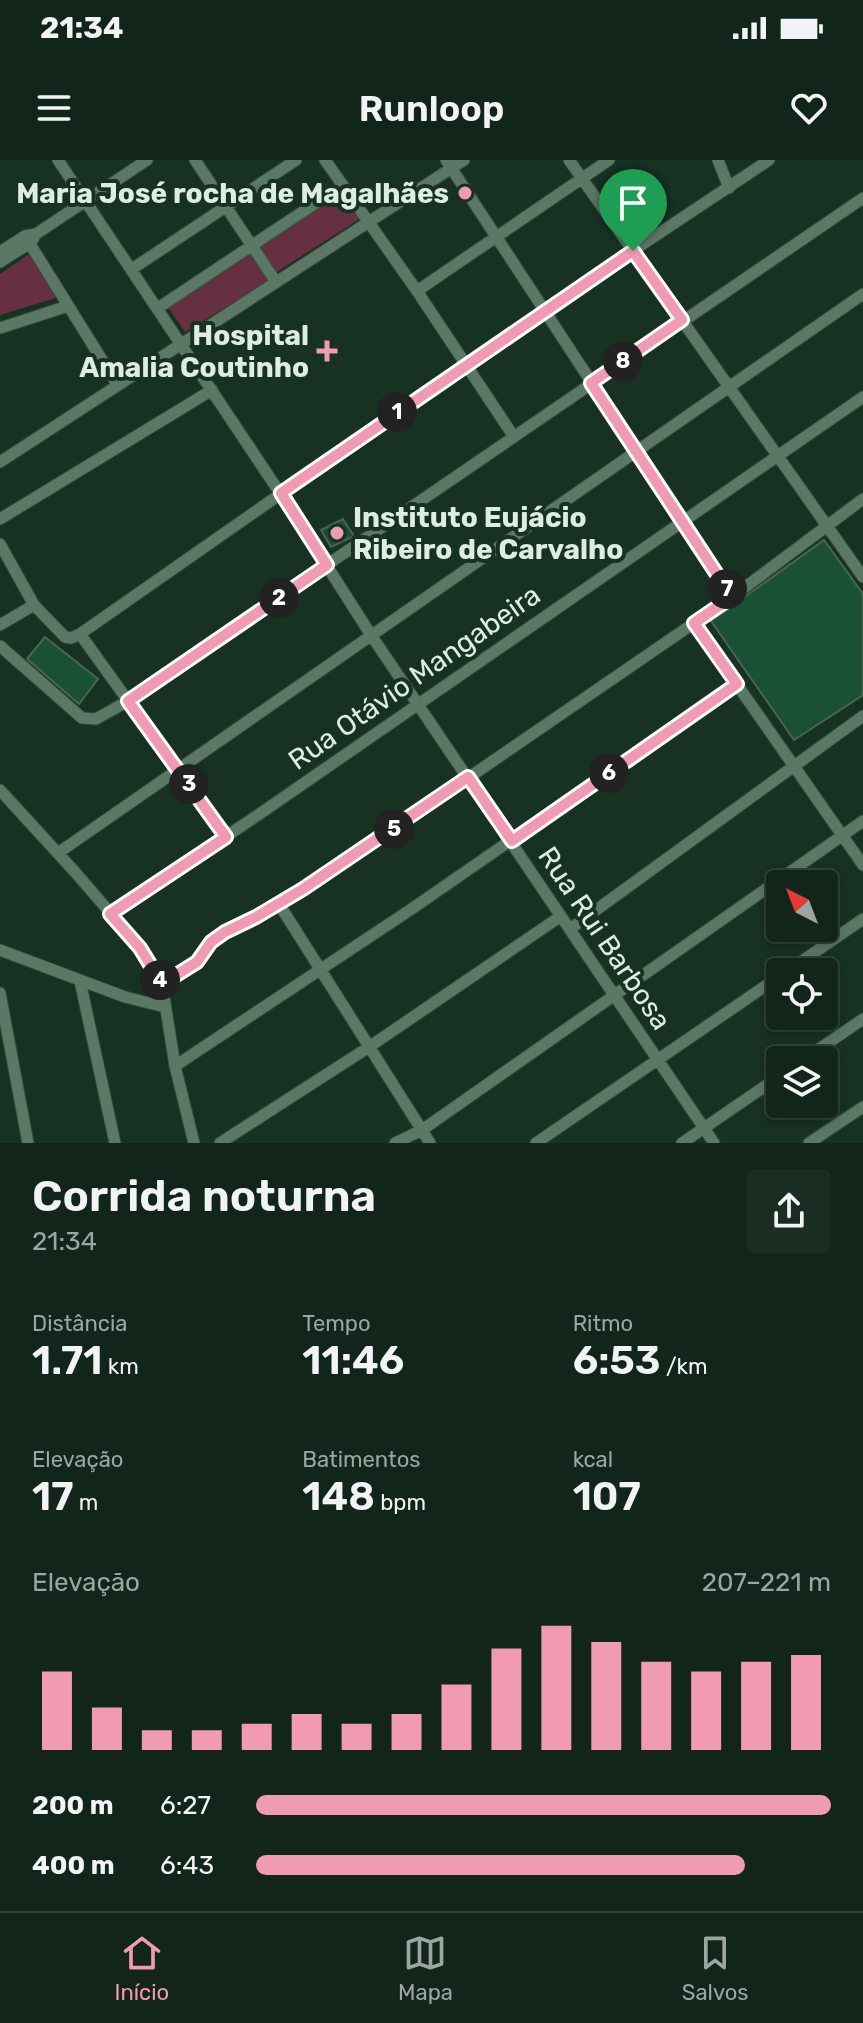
<!DOCTYPE html>
<html lang="pt">
<head>
<meta charset="utf-8">
<style>
  body { margin:0; font-family:Rubik,sans-serif; background:#1a2d23; color:#f1f3f6; height:100vh; display:flex; flex-direction:column; font-size:30px; white-space:nowrap }
  * { box-sizing:border-box; margin:0 }
  p { font-size:26px; color:#9ca5a2 }
  .icon { flex:none; width:44px; height:44px; fill:none; stroke:currentColor; stroke-width:2; stroke-linecap:round; stroke-linejoin:round }
  .map { position:relative; height:983px; overflow:hidden }
  .details { display:flex; flex-direction:column; background:#11251a; flex:1 }
  .details>* { flex:none }
  .needle { width:52px; rotate:318deg }
  .controls { position:absolute; left:766px; top:710px; display:grid; gap:16px }
  .controls a { display:grid; place-items:center; width:72px; height:72px; border-radius:8px; background:#11251a; box-shadow:0 4px 12px #0003,0 0 0 2px #304239; font-size:40px }
  .pin { position:absolute; display:grid; place-items:center; width:68px; height:68px; color:#fff; margin:-82px -34px; border-radius:50% 50% 50% 0; rotate:-45deg; box-shadow:0 0 8px #0007 }
  .pin .icon { rotate:45deg }
  .km { position:absolute; width:40px; height:40px; margin:-20px; border-radius:50%; background:#222; color:#fff; font-size:22px; line-height:40px; text-align:center }
  .round { display:grid; place-items:center; flex:none; width:84px; height:84px; border-radius:8px; background:#1a2d23 }
  .head { display:flex; align-items:center; justify-content:space-between; height:136px; padding:0 32px }
  h1 { font-size:44px; font-weight:600; line-height:60px }
  .stats { display:grid; grid-template-columns:repeat(3,1fr); gap:12px; height:136px; padding:8px 32px }
  .stats div { display:grid; align-content:center }
  .stats b { font-size:40px; font-weight:600 }
  .stats small { font-size:22px; font-weight:400 }
  .stats p { font-size:22px }
  .chart { height:224px; padding:16px 32px }
  .chart p { display:flex; justify-content:space-between }
  .chart svg { width:100%; height:144px; margin-top:8px; stroke:#f19ab4; stroke-width:6 }
  ul { padding:0 32px; list-style:none; font-size:26px }
  li { display:grid; grid-template-columns:128px 96px 1fr; align-items:center; height:60px }
  li i { height:20px; border-radius:10px; background:#f19ab4 }
  .status { display:flex; justify-content:space-between; align-items:center; height:56px; padding:0 40px; background:#11251a; direction:ltr }
  .status svg { height:22px; fill:currentColor }
  header { display:flex; justify-content:space-between; align-items:center; height:104px; padding:0 32px; background:#11251a; font-size:36px; font-weight:600 }
  .dock { display:flex; justify-content:space-around; align-items:center; height:112px; border-top:2px solid #304239; background:#11251a; font-size:22px; color:#9ca5a2 }
  .dock a { display:grid; justify-items:center; gap:4px }
  .dock .active { color:#f19ab4 }
  .map>svg:first-child { display:block }
  .green { fill:#672f42 }
  .building { fill:#1a5136; stroke:#486453; stroke-width:2 }
  .lines { fill:none; stroke-linecap:round; stroke-linejoin:round }
  .minor-casing { stroke:#354c40; stroke-width:13 }
  .minor { stroke:#5b7866; stroke-width:11 }
  .route-casing { stroke:#fff; stroke-width:16 }
  .route { stroke:#f19ab4; stroke-width:10 }
  .poi-dot { fill:#f19ab4; stroke:#173123; stroke-width:3 }
  .labels { text-anchor:middle; stroke-width:8; stroke-linejoin:round; paint-order:stroke }
  .poi-label { font-size:28px; font-weight:bold; fill:#ddede3; stroke:#173123; text-anchor:end }
  .street-label { font-size:28px; fill:#ddede3; stroke:#173123 }
</style>
</head>
<body>
<div class="status"><b>21:34</b><svg viewBox="0 0 49 12"><path d="M0 12V9h3v3zM5 12V6h3v6zM10 12V3h3v9zM15 12V0h3v12zM26 1h20v11H26zM47 4h2v5h-2z"/></svg></div>
<header><svg class="icon" aria-label="menu" viewBox="0 0 24 24"><path d="M4 6h16M4 12h16M4 18h16"/></svg>Runloop<svg class="icon" aria-label="heart" viewBox="0 0 24 24"><path d="M12 20l-8-8c-3-5 5-10 8-4 3-6 11-1 8 4z"/></svg></header>
<div class="map">
<svg width="863" height="983" viewBox="0 0 863 983">
  <rect width="100%" height="100%" fill="#173123"/>
  <!-- green -->
  <path class="green" d="M 343,32 L 361,58 L 275,113 L 259,87 Z
    M 250,92 L 268,121 L 185,172 L 168,147 Z
    M 29,94 L 56,138 L 0,155 L 0,114 Z"/>
  <!-- building -->
  <path class="building" d="M 343,359 L 354,376 L 331,387 L 321,370 Z
    M 824,380 L 863,434 L 863,535 L 794,580 L 711,461 Z
    M 45,477 L 98,519 L 79,544 L 27,499 Z"/>
  <g class="lines">
    <defs>
      <path id="minor" d="M 58,0 L 290,348 L 371,475 L 714,983
        M 195,0 L 276,122
        M 325,0 L 417,131 L 514,277
        M 446,0 L 732,437
        M 569,0 L 863,417
        M 718,0 L 729,28
        M 25,76 L 117,224
        M 0,92 L 25,76 L 36,74 L 147,0
        M 0,102 L 30,83 L 34,78
        M 132,109 L 296,0
        M 417,131 L 609,0
        M 158,148 L 343,25
        M 0,168 L 68,146
        M 0,302 L 464,0
        M 0,359 L 212,230
        M 0,384 L 34,445 L 65,477 L 71,478 L 80,474 L 226,677
        M 694,463 L 863,705
        M 0,465 L 34,445
        M 80,474 L 544,150 L 769,0
        M 0,486 L 82,558 L 96,559 L 128,541 L 863,38
        M 0,630 L 75,712 L 126,771 L 155,811 L 162,824 L 175,906 L 194,983
        M 58,693 L 863,134
        M 279,744 L 430,983
        M 110,754 L 258,655 L 863,237
        M 570,769 L 863,556
        M 0,790 L 125,837 L 165,847
        M 786,812 L 863,759
        M 80,821 L 115,983
        M 162,824 L 197,802 L 217,777 L 279,744 L 369,686 L 732,437 L 863,339
        M 0,833 L 28,983
        M 803,900 L 863,859
        M 175,906 L 413,748 L 737,524
        M 220,983 L 369,887 L 561,756
        M 395,983 L 422,970 L 863,661
        M 536,983 L 780,816
        M 682,983 L 780,916
        M 809,983 L 863,947"/>
    </defs>
    <!-- minor casing -->
    <use href="#minor" class="minor-casing"/>
    <!-- minor -->
    <use href="#minor" class="minor"/>
  </g>
  <g class="lines">
    <defs>
      <path id="route" d="M 633,91 L 682,160 L 591,223 L 732,437 L 694,463 L 737,524 L 512,681 L 468,617 L 303,729 L 256,757 L 225,772 L 211,782 L 197,802 L 162,824 L 140,788 L 110,754 L 226,677 L 128,541 L 327,405 L 281,333 Z"/>
    </defs>
    <!-- route casing -->
    <use href="#route" class="route-casing"/>
    <!-- route -->
    <use href="#route" class="route"/>
  </g>
  <!-- markers -->
  <g class="poi-dot">
    <circle cx="465" cy="33" r="8"/>
    <path d="M323 179h8v8h8v8h-8v8h-8v-8h-8v-8h8z"/>
    <circle cx="337" cy="373" r="8"/>
  </g>
  <g class="labels">
    <!-- poi labels -->
    <g class="poi-label">
      <text x="449" y="43">Maria José rocha de Magalhães</text>
      <text x="309" y="185">Hospital<tspan x="309" dy="32">Amalia Coutinho</tspan></text>
      <text x="353" y="367" text-anchor="start">Instituto Eujácio<tspan x="353" dy="32">Ribeiro de Carvalho</tspan></text>
    </g>
    <!-- street labels -->
    <g class="street-label">
      <text transform="translate(414 517) rotate(-35)" y="10">Rua Otávio Mangabeira</text>
      <text transform="translate(605 778) rotate(56)" y="10">Rua Rui Barbosa</text>
    </g>
  </g>
</svg>
<div class="controls">
<a><svg class="needle" viewBox="-14 -14 28 28"><path d="M0-13l5 13h-10z" fill="#e53935"/><path d="M0 13l5-13h-10z" fill="#9ca5a2"/></svg></a>
<a><svg class="icon" aria-label="locate" viewBox="0 0 24 24"><circle cx="12" cy="12" r="6"/><path d="M12 2v4M12 18v4M2 12h4M18 12h4"/></svg></a>
<a><svg class="icon" aria-label="layers" viewBox="0 0 24 24"><path d="M12 4l9 5-9 5-9-5zM3 14l9 5 9-5"/></svg></a>
</div>
<div class="pin" style="left:633px;top:91px;background:#1e9e55"><svg class="icon" aria-label="arrive" viewBox="0 0 24 24"><path d="M6 21V4h12l-3 4 3 4H6"/></svg></div>
<b class="km" style="left:397px;top:252px">1</b>
<b class="km" style="left:279px;top:438px">2</b>
<b class="km" style="left:189px;top:624px">3</b>
<b class="km" style="left:160px;top:820px">4</b>
<b class="km" style="left:394px;top:669px">5</b>
<b class="km" style="left:609px;top:613px">6</b>
<b class="km" style="left:727px;top:429px">7</b>
<b class="km" style="left:623px;top:201px">8</b>
</div>
<section class="details">
<div class="head"><div><h1>Corrida noturna</h1><p>21:34</p></div><a class="round"><svg class="icon" aria-label="share" viewBox="0 0 24 24"><path d="M12 15V3M7 8l5-5 5 5M5 13v7h14v-7"/></svg></a></div>
<div class="stats">
<div><p>Distância</p><b>1.71<small> km</small></b></div>
<div><p>Tempo</p><b>11:46</b></div>
<div><p>Ritmo</p><b>6:53<small> /km</small></b></div>
</div>
<div class="stats">
<div><p>Elevação</p><b>17<small> m</small></b></div>
<div><p>Batimentos</p><b>148<small> bpm</small></b></div>
<div><p>kcal</p><b>107</b></div>
</div>
<div class="chart"><p><span>Elevação</span>207–221 m</p>
<svg viewBox="0 0 160 44" preserveAspectRatio="none"><path d="M5 44V20M15 44V31M25 44V38M35 44V38M45 44V36M55 44V33M65 44V36M75 44V33M85 44V24M95 44V13M105 44V6M115 44V11M125 44V17M135 44V20M145 44V17M155 44V15"/></svg>
</div>
<ul>
<li><b>200 m</b>6:27<i style="width:100%"></i></li>
<li><b>400 m</b>6:43<i style="width:85%"></i></li>
</ul>
</section>
<nav class="dock">
<a class="active"><svg class="icon" aria-label="home" viewBox="0 0 24 24"><path d="M3 11l9-7 9 7M6 9v11h12V9"/></svg>Início</a>
<a><svg class="icon" aria-label="map" viewBox="0 0 24 24"><path d="M3 6l6-2 6 2 6-2v14l-6 2-6-2-6 2zM9 4v14M15 6v14"/></svg>Mapa</a>
<a><svg class="icon" aria-label="saved" viewBox="0 0 24 24"><path d="M7 4h10v16l-5-4-5 4z"/></svg>Salvos</a>
</nav>
</body>
</html>
